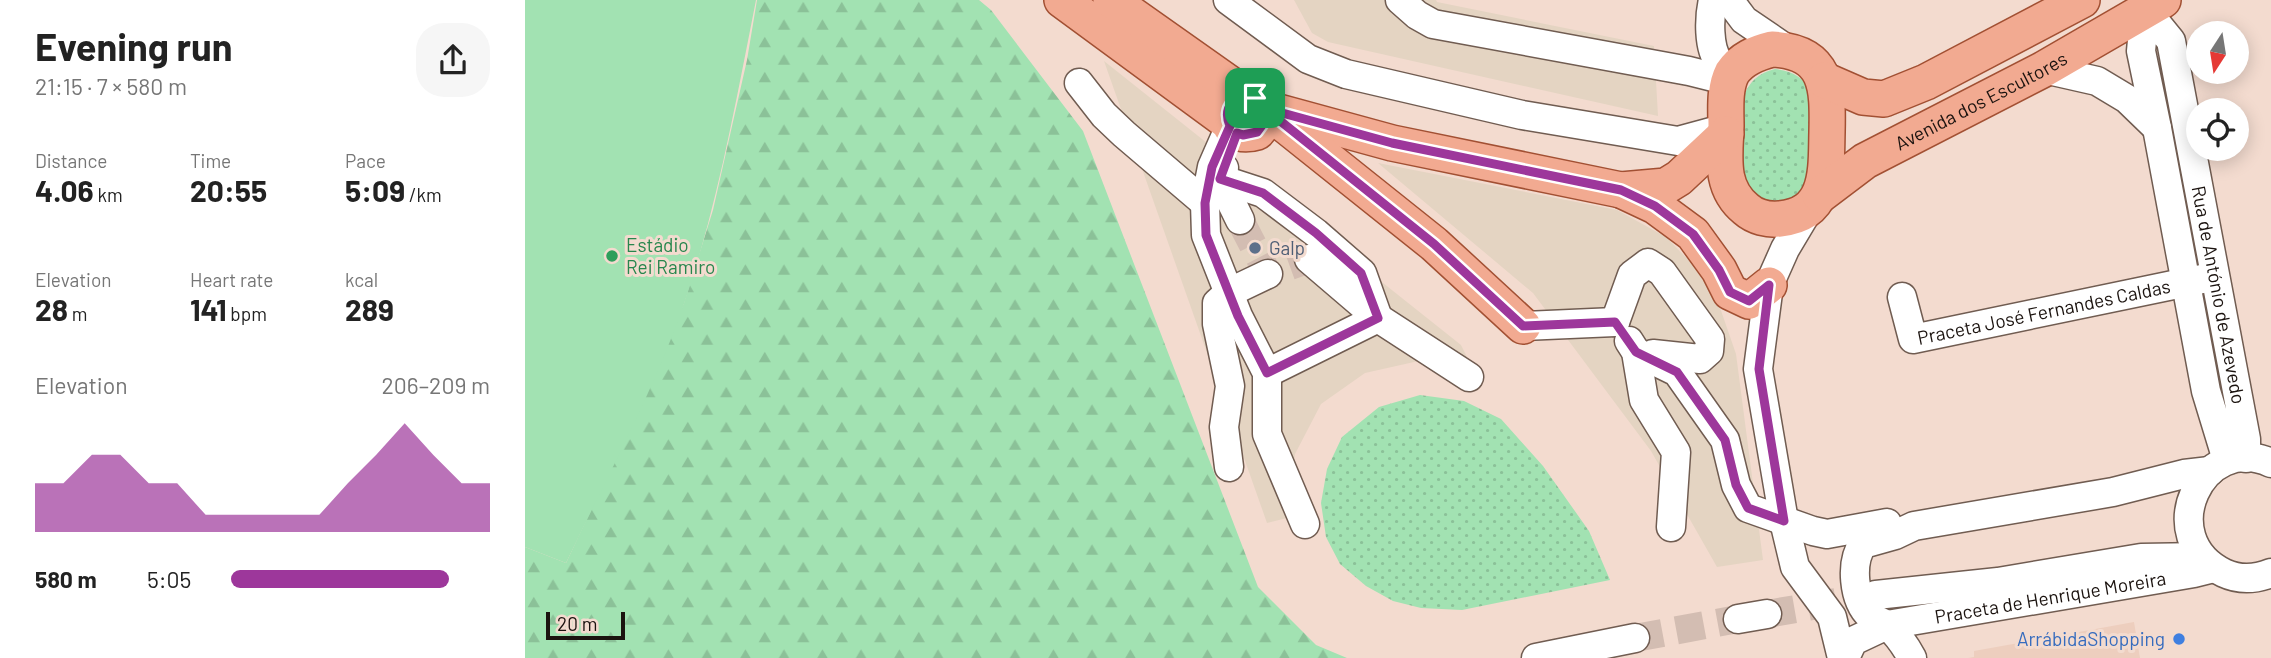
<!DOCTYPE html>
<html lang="en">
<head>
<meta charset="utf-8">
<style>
  body { margin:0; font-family:Barlow,sans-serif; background:#f6f6f6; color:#222; height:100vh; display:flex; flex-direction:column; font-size:26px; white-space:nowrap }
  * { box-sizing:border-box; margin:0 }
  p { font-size:23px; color:#767676 }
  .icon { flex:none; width:38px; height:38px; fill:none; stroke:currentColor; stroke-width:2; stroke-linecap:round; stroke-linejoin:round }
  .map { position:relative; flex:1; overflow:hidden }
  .sheet { display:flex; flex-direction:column; background:#fff; width:525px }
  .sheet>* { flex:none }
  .needle { width:46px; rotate:192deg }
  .fabs { position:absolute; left:1661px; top:21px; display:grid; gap:14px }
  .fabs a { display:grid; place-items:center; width:63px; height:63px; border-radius:50%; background:#fff; box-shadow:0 4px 18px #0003; font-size:35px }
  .scale { position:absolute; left:21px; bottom:18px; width:79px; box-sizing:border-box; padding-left:7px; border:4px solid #1b130f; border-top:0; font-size:19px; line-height:24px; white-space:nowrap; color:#1b130f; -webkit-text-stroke:5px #f3dbcf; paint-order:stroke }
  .pin { position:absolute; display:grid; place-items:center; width:60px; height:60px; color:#fff; margin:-30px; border-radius:14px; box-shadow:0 4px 10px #0006 }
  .round { display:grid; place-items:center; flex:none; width:74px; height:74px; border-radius:28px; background:#f6f6f6 }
  .head { display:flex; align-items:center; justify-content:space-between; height:119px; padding:0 35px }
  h1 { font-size:38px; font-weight:700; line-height:52px }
  .figures { display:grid; grid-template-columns:repeat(3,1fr); gap:10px; height:119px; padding:7px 35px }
  .figures div { display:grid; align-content:center }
  .figures b { font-size:30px; font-weight:700 }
  .figures small { font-size:19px; font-weight:400 }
  .figures p { font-size:19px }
  .chart { height:196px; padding:14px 35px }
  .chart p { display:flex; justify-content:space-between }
  .chart svg { width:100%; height:126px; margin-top:7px; fill:#9d379b; opacity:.7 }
  ul { padding:0 35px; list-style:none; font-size:23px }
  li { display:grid; grid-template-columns:112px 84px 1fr; align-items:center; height:52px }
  li i { height:18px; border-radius:9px; background:#9d379b }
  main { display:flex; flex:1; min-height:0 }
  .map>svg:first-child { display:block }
  .commercial { fill:#e4d4c2 }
  .built { fill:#edcebe }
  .grass { fill:url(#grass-dots) }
  .forest { fill:url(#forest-firs) }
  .garden { fill:#a2e2b2 }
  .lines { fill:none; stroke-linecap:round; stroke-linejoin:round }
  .minor-tunnel { stroke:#d3bdb2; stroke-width:28; stroke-dasharray:28 14; stroke-linecap:butt }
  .minor-casing { stroke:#705c51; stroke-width:31 }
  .major-casing { stroke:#a25033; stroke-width:38 }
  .minor { stroke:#fff; stroke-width:28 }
  .major { stroke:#f2aa91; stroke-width:35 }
  .route-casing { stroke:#fff; stroke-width:14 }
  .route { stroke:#9d379b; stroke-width:9 }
  .service-dot { fill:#5c6f8a; stroke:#f3dbcf; stroke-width:2.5 }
  .leisure-dot { fill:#2e9e5b; stroke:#f3dbcf; stroke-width:2.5 }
  .shop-dot { fill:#3f7fe0; stroke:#f3dbcf; stroke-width:2.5 }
  .labels { text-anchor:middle; stroke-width:6; stroke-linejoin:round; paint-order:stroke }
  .street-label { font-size:19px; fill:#1b130f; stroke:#f3dbcf }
  .leisure-label { font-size:19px; fill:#27864d; stroke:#f3dbcf; text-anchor:start }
  .service-label { font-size:19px; fill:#4e5e75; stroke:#f3dbcf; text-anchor:start }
  .shop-label { font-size:19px; fill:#366cbe; stroke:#f3dbcf; text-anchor:end }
</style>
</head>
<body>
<main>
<section class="sheet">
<div class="head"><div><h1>Evening run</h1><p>21:15 · 7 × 580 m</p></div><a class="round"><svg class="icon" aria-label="share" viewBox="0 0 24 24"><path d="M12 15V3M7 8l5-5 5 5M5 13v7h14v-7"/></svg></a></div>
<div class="figures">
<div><p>Distance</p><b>4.06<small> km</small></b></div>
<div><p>Time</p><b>20:55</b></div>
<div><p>Pace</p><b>5:09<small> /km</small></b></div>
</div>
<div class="figures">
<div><p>Elevation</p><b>28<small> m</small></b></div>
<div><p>Heart rate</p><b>141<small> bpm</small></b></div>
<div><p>kcal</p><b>289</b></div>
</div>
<div class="chart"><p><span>Elevation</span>206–209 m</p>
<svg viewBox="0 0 160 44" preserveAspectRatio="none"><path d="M0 44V27L10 27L20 17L30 17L40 27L50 27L60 38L70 38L80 38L90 38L100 38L110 27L120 17L130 6L140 17L150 27L160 27V44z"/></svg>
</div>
<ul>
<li><b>580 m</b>5:05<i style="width:84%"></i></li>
</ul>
</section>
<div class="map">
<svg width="1746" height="658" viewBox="0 0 1746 658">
  <defs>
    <pattern id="grass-dots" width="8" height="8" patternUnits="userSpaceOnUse" patternTransform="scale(1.75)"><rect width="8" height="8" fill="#a2e2b2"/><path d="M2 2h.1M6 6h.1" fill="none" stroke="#8bc198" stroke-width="1.8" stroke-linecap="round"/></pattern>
    <pattern id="forest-firs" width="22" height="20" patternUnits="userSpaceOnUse" patternTransform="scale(1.75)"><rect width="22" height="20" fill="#a2e2b2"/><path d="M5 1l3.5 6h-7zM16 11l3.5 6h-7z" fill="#8bc198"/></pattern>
  </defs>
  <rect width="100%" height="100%" fill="#f3dbcf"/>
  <!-- commercial -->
  <path class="commercial" d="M 769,0 L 911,0 L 912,2 L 1129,46 L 1133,116 L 803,42 L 787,33 Z
    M 579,61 L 936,345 L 942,357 L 898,360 L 840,373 L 796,404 L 770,454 L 762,518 L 742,523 Z
    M 853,163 L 1092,210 L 1141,237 L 1172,269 L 1192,299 L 1211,354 L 1238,560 L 1192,567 L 1126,451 L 1008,293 Z"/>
  <!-- built -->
  <path class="built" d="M 1609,622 L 1615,658 L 1443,658 L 1449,657 L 1449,651 Z"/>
  <!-- grass -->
  <path class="grass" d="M 1250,69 C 1268,71 1278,77 1287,92 L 1287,176 L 1275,195 L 1254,204 L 1232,199 L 1217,182 L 1218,98 C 1224,82 1233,73 1250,69 Z
    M 895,395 L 939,401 L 976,419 L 1018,466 L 1064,531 L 1085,580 L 937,610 L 896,608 L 868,601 L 841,586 L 815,564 L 801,537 L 796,503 L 802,469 L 817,437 L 854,407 Z"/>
  <!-- forest -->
  <path class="forest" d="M 232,0 L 454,0 L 466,10 L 558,131 L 733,587 L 791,645 L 822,658 L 0,658 L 0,547 L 41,563 L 118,400 L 159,303 L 188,210 L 222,60 Z"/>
  <!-- garden -->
  <path class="garden" d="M 0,0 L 231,0 C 211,101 193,203 160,301 C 130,389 81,479 41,563 L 0,547 Z"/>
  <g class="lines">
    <!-- minor-tunnel -->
    <path class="minor-tunnel" d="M 715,220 L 743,274 L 784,259
      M 1242,614 L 1351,595
      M 1110,638 L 1213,619"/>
    <defs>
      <g id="minor">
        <path d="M 703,0 L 783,59 L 821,74 L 997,115 L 1153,141 L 1201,128"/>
        <path d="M 875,0 L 892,15 L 908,24 L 1164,71 L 1204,81"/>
        <path d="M 1188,0 C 1184,17 1183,48 1194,62 C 1198,66 1203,70 1208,73"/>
        <path d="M 1204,0 L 1219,20 L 1263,50"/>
        <path d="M 1519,69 L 1572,81 L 1602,99 L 1632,128"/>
        <path d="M 554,83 L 579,115 L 599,134 L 680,203"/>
        <path d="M 705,126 L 687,167 L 680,203 L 681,235 L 713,316 L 742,373 L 742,434 L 780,524"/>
        <path d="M 699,168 L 695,179 L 715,220"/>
        <path d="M 695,179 L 738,193 L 791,233 L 837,273 L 853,318 L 742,373"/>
        <path d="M 1285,207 L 1260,249 L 1244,285 L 1233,369 L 1259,521 L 1270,567 L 1307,617 L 1317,658"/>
        <path d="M 784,259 L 853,318 L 944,377"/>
        <path id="s1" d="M 1377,297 L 1388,339 L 1677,279"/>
        <path d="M 1090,322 L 1107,275 L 1123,263 L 1137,272 L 1185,339 L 1184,351 L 1175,359 L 1128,354"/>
        <path d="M 998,326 L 1090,322"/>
        <path d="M 1104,341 L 1111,352 L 1119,400 L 1151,452 L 1146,527"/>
        <path d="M 1111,352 L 1152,372 L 1200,440 L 1211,485 L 1223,508 L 1288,531 L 1302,534 L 1362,523"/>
        <path id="s2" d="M 1702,460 L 1681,391 L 1632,128 L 1616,51 L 1620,9 L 1646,41 L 1721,439 L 1721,458"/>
        <path d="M 1746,463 C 1677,431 1627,538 1699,573 C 1714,580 1731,579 1746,573"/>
        <path d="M 704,467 L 699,427 L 705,386 L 692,324 L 692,303 L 703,293 L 743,274"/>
        <path d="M 1351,595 L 1473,582 L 1616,558 L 1677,557"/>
        <path d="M 1213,619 L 1242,614"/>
        <path d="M 1011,658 L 1110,638"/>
        <path id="s3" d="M 1320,658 L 1328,641 L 1362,625 L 1669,573 L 1689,568"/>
        <path d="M 1387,658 C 1381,647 1374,636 1364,627 C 1359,622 1351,621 1345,616 C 1328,600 1325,562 1338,544 L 1370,535 L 1389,526 L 1588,492 L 1659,474 L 1685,471"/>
      </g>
      <g id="major">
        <path d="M 537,0 L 703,122 C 709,134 719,136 732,132 C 743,121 743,108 730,98 C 718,95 709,97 703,109 L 703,122"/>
        <path d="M 586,0 L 722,96"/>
        <path d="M 1247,49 C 1303,52 1303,87 1302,132 C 1301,169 1305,214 1255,219 C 1243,220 1230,217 1221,209 C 1194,187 1200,156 1201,126 C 1201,109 1199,89 1207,73 C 1216,59 1231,53 1247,49 Z"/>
        <path d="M 1299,80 L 1338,97 L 1359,99 L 1401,82 L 1557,0"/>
        <path d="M 739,108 L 867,143 L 1096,190 L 1130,206 L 1168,234 L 1194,270 L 1205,292 L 1224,301 L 1244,285"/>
        <path d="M 750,117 L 909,244 L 998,326"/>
        <path d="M 1096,190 L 1141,186 L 1154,178 L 1201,134"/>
        <path id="s4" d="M 1295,195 L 1340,161 L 1519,69 L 1638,0"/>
      </g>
    </defs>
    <!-- minor casing -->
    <use href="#minor" class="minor-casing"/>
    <!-- major casing -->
    <use href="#major" class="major-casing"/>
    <!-- minor -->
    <use href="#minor" class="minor"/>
    <!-- major -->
    <use href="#major" class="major"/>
  </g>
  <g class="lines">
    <defs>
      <path id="route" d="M 730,98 C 710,93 697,107 705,126 L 687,167 L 680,203 L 681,235 L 713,316 L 742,373 L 853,318 L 836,273 L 791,233 L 738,193 L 695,179 L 712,133 L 718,135 L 732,132 L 740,121 L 739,108 L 909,244 L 998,326 L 1090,322 L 1111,352 L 1152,372 L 1200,440 L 1211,485 L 1223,508 L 1259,521 L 1234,369 L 1244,285 L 1224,301 L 1205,292 L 1194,270 L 1168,234 L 1130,206 L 1096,190 L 867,143 L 739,108 L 730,98"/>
    </defs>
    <!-- route casing -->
    <use href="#route" class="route-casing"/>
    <!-- route -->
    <use href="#route" class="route"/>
  </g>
  <!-- markers -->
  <circle class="service-dot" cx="730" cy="248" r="7"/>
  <circle class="leisure-dot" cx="87" cy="256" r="7"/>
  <circle class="shop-dot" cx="1654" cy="639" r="7"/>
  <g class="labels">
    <!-- street labels -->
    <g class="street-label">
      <text dy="7" stroke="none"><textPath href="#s4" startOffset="187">Avenida dos Escultores</textPath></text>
      <text dy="7" stroke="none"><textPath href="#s2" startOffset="760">Rua de António de Azevedo</textPath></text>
      <text dy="7" stroke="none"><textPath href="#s1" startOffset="177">Praceta José Fernandes Caldas</textPath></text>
      <text dy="7" stroke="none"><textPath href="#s3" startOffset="222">Praceta de Henrique Moreira</textPath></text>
    </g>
    <!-- leisure labels -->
    <g class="leisure-label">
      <text x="101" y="252">Estádio<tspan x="101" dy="22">Rei Ramiro</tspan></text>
    </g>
    <!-- service labels -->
    <g class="service-label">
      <text x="744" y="255">Galp</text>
    </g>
    <!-- shop labels -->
    <g class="shop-label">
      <text x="1640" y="646">ArrábidaShopping</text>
    </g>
  </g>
</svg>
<div class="fabs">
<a><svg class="needle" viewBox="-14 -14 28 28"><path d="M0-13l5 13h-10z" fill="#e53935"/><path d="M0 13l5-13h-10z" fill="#767676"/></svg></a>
<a><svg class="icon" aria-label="locate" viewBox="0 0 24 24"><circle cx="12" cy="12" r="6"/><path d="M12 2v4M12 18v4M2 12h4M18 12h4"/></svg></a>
</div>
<div class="scale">20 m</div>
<div class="pin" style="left:730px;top:98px;background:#1e9e55"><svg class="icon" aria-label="arrive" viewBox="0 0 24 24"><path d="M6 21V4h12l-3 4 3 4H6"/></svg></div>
</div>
</main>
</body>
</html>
